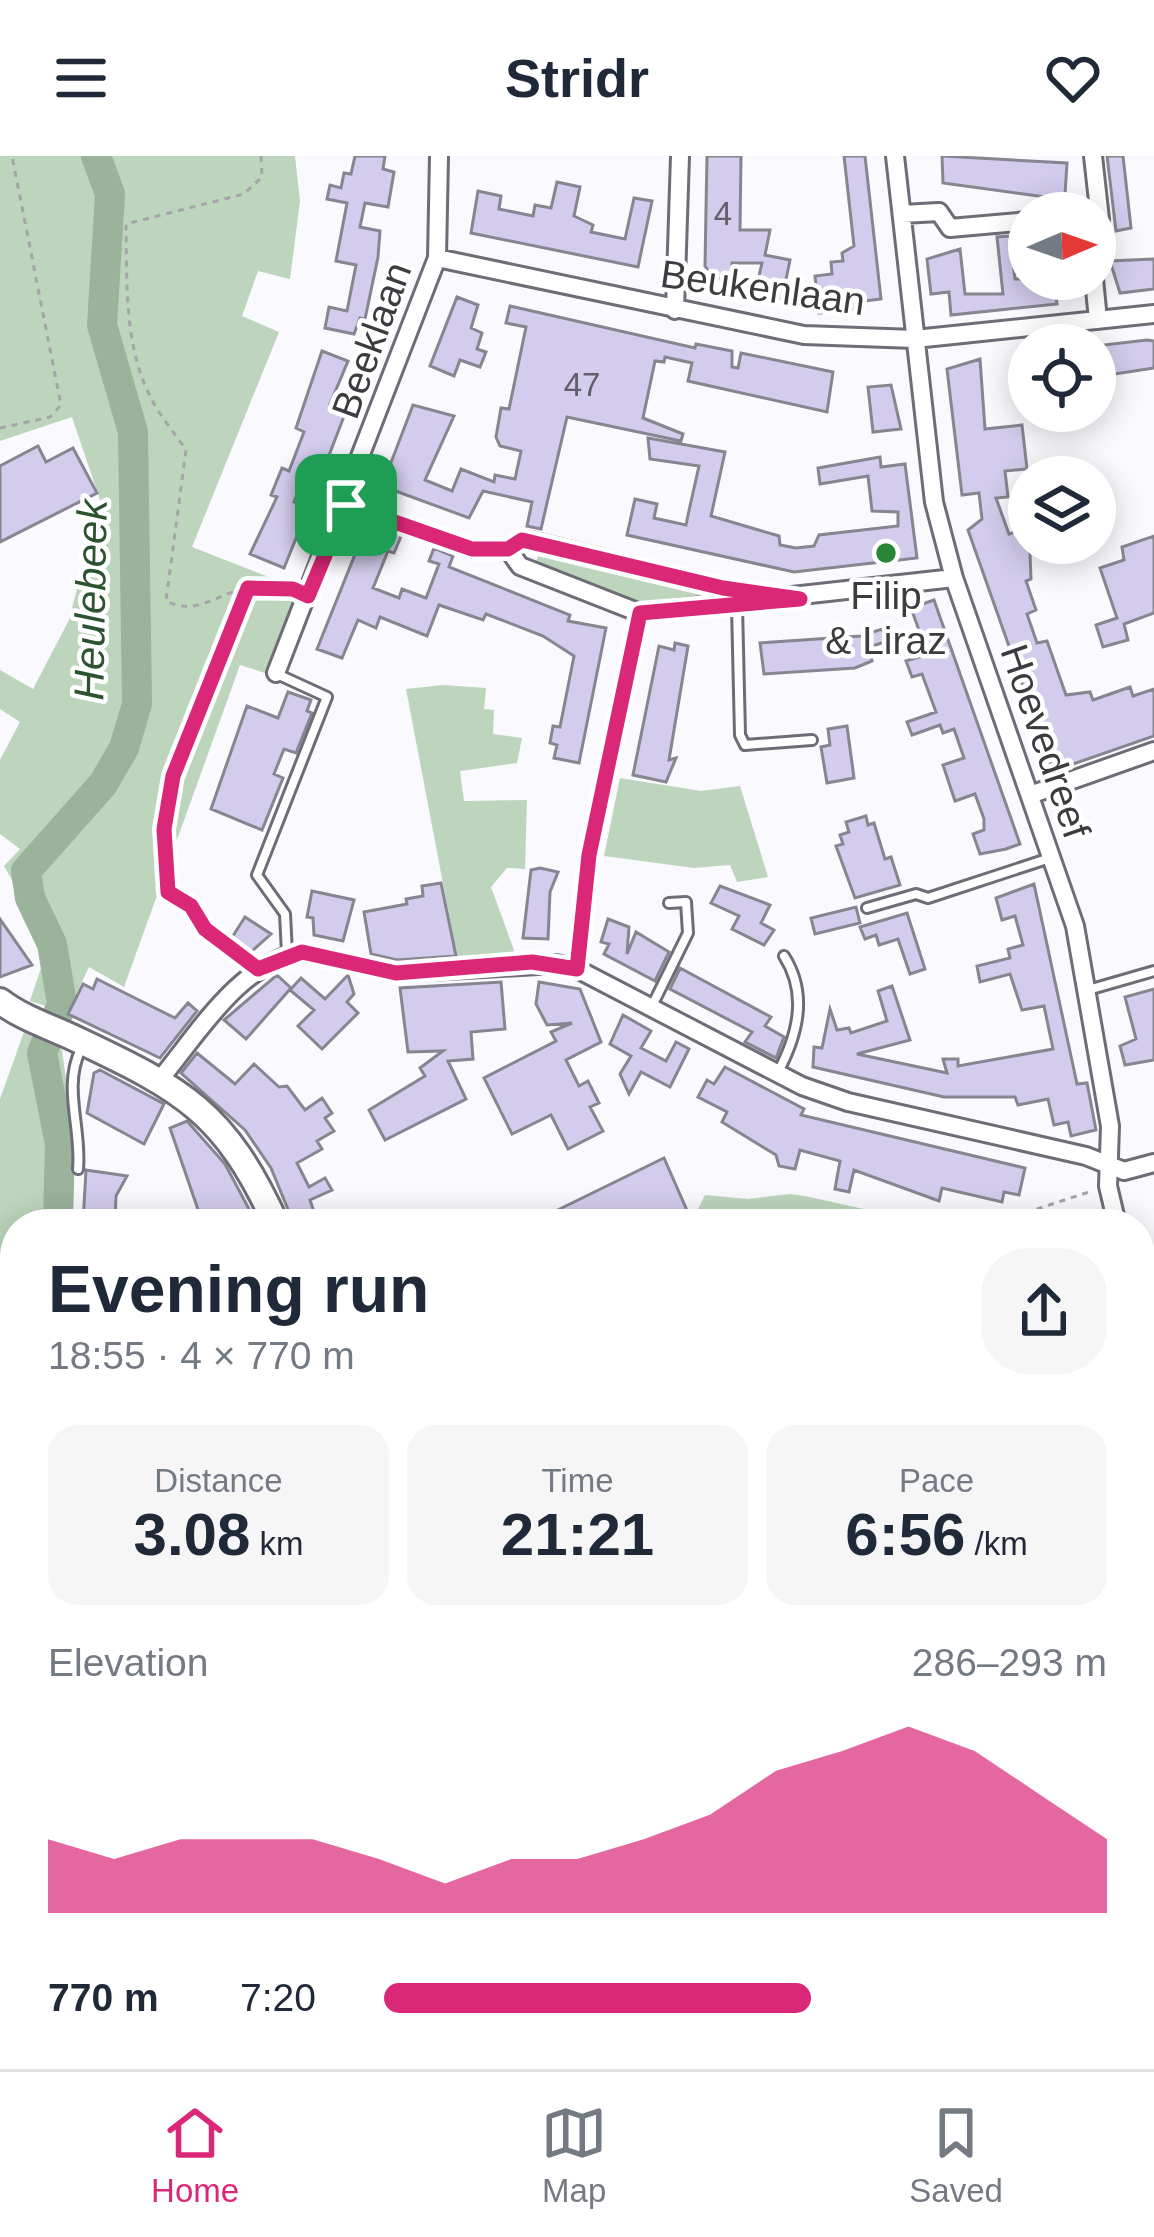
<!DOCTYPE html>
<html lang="en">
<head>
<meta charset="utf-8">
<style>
  body { margin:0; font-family:Arial,sans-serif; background:#f6f6f7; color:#1f2937; height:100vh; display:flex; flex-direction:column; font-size:45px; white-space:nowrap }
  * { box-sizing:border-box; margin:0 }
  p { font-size:39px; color:#747a83 }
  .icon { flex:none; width:66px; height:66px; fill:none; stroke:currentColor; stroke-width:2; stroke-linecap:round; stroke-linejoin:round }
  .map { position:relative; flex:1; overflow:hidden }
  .panel { position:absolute; left:0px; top:1053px; width:1155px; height:861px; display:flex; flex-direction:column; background:#fff; border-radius:48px 48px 0 0; box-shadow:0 6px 30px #0003 }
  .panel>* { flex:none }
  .needle { width:78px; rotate:88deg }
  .tools { position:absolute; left:1008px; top:36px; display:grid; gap:24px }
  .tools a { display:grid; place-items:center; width:108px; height:108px; border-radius:50%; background:#fff; box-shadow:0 6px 30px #0003; font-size:60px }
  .pin { position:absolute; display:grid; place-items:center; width:102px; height:102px; color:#fff; margin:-51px; border-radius:24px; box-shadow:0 6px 18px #0006 }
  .round { display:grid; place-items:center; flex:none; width:126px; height:126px; border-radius:48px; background:#f6f6f7 }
  .headline { display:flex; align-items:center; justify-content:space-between; height:204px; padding:0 48px }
  h1 { font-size:66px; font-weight:700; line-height:90px }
  .figures { display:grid; grid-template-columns:repeat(3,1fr); gap:18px; height:204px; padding:12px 48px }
  .figures div { display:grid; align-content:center; border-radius:30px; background:#f6f6f7; text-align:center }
  .figures b { font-size:60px; font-weight:700 }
  .figures small { font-size:33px; font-weight:400 }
  .figures p { font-size:33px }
  .chart { height:336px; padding:24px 48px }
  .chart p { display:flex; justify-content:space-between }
  .chart svg { width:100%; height:216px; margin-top:12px; fill:#db2777; opacity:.7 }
  ul { padding:0 48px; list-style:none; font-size:39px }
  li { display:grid; grid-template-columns:192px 144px 1fr; align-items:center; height:90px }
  li i { height:30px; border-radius:15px; background:#db2777 }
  header { display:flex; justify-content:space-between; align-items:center; height:156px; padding:0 48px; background:#fff; font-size:54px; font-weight:700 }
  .dock { display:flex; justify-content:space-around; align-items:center; height:168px; border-top:3px solid #e0e1e3; background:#fff; font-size:33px; color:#747a83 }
  .dock a { display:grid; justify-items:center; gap:6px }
  .dock .active { color:#db2777 }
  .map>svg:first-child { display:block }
  .green { fill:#bcd5bc }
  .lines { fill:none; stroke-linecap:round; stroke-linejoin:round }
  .river { stroke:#9ab39a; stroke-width:30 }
  .building { fill:#d3ccec; stroke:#878590; stroke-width:3 }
  .lane-casing { stroke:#6e6c76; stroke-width:14 }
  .street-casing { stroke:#6e6c76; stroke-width:22 }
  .secondary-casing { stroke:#6e6c76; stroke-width:30 }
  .path { stroke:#a5a4a9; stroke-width:3; stroke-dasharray:6 6; stroke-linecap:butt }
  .lane { stroke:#fff; stroke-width:8 }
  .street { stroke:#fff; stroke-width:16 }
  .secondary { stroke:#fff; stroke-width:24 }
  .route-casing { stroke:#fff; stroke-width:24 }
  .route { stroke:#db2777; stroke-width:15 }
  .poi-dot { fill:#2a8637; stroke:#fff; stroke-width:4.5 }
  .labels { text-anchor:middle; stroke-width:9; stroke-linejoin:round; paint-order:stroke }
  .number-label { font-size:33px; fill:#625f6a }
  .street-label { font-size:39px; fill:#3c3b3f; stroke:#fff }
  .poi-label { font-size:39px; fill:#3c3b3f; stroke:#fff }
  .water-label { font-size:42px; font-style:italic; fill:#2c532f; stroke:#fff }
</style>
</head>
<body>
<header><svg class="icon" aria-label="menu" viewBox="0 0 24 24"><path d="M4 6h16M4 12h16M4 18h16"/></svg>Stridr<svg class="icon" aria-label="heart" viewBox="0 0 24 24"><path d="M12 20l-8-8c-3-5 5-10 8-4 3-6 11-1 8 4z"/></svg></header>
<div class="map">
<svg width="1154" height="1913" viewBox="0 0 1154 1913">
  <rect width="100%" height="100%" fill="#faf9fe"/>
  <!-- green -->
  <path class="green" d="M 0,0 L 295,0 L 300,45 L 290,123 L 258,115 L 242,160 L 279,176 L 192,391 L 299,433 L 265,517 L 240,509 L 124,831 L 89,811 L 67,857 L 30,845 L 49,788 L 4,710 L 20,693 L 0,678 L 0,604 L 20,566 L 0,553 L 0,514 L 33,533 L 69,464 L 100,344 L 72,261 L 0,285 Z
    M 546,396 L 723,440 L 647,449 L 536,406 L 539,397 Z
    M 443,529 L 486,532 L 484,553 L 494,554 L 493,578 L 522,582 L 517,607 L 460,615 L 464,645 L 527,644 L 525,713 L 507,712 L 491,731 L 515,797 L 457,801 L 406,533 Z
    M 620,622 L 701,635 L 740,630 L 768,721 L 737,726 L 730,709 L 694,712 L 604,700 Z
    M 24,876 L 35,882 L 54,983 L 48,1068 L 15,1068 L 15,1899 L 142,1899 L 143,1913 L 0,1913 L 0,943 Z
    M 54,890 L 62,894 L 74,982 L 72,1068 L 63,1067 L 63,982 Z
    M 790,1038 L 805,1040 L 931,1068 L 695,1068 L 693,1063 L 705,1039 L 748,1043 Z
    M 156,1899 L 346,1899 L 352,1913 L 157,1913 Z"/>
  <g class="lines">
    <!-- river -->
    <path class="river" d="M 58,1068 L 60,988 L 42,897 L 62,848 L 52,788 L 30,742 L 26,715 L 103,628 L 124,592 L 137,548 L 133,276 L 102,169 L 110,38 L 96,0
      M 153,1899 L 154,1913"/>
  </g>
  <!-- building -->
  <path class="building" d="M 355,0 L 385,0 L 383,13 L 394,16 L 388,51 L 365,47 L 360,71 L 380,75 L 378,101 L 365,163 L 360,162 L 354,178 L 325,172 L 329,151 L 347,155 L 356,109 L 336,105 L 347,47 L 327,43 L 330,29 L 341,32 L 344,17 L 351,18 Z
    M 707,0 L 741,0 L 740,74 L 770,74 L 765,99 L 790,104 L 782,143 L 755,137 L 762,107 L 732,107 L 732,123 L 713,123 L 705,110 Z
    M 844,0 L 865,0 L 881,143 L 864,145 L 864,152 L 819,157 L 815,120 L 832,118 L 831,106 L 843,105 L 842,97 L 854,90 Z
    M 942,0 L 1067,7 L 1065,38 L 1060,43 L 943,27 Z
    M 1107,0 L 1123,0 L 1131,72 L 1116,75 Z
    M 557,26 L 580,31 L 574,60 L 593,69 L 591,76 L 625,83 L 634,42 L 652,45 L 638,111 L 471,77 L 478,35 L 501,40 L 499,53 L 533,60 L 535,49 L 551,52 Z
    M 1010,80 L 1015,123 L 1054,123 L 1057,148 L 951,159 L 949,136 L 931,138 L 927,103 L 960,93 L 965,138 L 1003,138 L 997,81 Z
    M 1154,103 L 1154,133 L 1120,137 L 1110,105 Z
    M 457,141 L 478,149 L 471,172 L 482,177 L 477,193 L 486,196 L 480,211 L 460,204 L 454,220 L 430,210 Z
    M 510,150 L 695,192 L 696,188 L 732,195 L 732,211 L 738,212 L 741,197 L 833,216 L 827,256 L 688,225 L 692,207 L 665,201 L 664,206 L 655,205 L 643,262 L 683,278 L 681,285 L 567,261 L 541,373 L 527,370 L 532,346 L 483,335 L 469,362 L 382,330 L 413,249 L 454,260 L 425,324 L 452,335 L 461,313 L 494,326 L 495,319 L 515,323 L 521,295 L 500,290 L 496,281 L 501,252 L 509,253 L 526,171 L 506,167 Z
    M 1147,184 L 1154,185 L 1154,212 L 1095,221 L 1095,190 Z
    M 322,195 L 348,205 L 330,248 L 346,255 L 318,328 L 304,322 L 294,346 L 305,350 L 305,360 L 284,412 L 250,398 L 277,341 L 271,339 L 282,312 L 289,315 L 304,276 L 296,272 Z
    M 980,203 L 985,273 L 1022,269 L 1027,313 L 1005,315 L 1008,341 L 996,342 L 1009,378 L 1029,371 L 1031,423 L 1026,425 L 1036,454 L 1027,458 L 1037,487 L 1047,485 L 1066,539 L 1090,536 L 1093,544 L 1130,531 L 1133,540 L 1154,533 L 1154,580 L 1053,615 L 968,374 L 982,363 L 979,337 L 962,339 L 947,213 Z
    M 891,229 L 901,273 L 873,276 L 868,231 Z
    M 648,282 L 725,296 L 711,360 L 779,380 L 780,389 L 796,392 L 814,390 L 819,379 L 898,370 L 898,356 L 872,355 L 868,320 L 820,328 L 818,312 L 880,301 L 881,311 L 905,308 L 917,402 L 794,416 L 627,379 L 635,343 L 657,348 L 654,362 L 686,369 L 688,359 L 699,310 L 650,303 Z
    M 38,290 L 46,306 L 73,292 L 97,337 L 0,386 L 0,310 Z
    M 387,371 L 402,378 L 394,397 L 388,395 L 373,432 L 399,442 L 402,433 L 426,442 L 439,408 L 429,405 L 434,392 L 453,400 L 449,411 L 570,459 L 568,465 L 606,472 L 579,607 L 554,602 L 557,589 L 550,587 L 553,570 L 560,571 L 574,500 L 543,480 L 486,458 L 483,464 L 439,449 L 427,480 L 380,461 L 376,472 L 358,464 L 342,502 L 317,493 L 362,381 L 380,388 Z
    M 1154,380 L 1154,457 L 1124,468 L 1128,484 L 1103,491 L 1096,469 L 1117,462 L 1100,412 L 1124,404 L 1122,391 Z
    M 934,444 L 1020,688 L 1006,693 L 980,698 L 973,678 L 984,674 L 984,663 L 975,638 L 955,645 L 943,609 L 964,602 L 954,573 L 943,577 L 940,569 L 912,579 L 907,566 L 936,556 L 922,518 L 912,521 L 906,505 L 919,501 L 912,480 L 920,477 L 911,452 Z
    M 882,473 L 887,485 L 870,491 L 872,505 L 855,512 L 764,518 L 760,487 L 861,480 Z
    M 675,487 L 688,490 L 669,604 L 676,602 L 666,626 L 633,619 L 659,490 L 674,494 Z
    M 288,536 L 311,544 L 307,555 L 312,557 L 296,597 L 284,593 L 274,618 L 283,622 L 262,674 L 211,653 L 247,550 L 278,562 Z
    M 847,570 L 854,622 L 827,627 L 821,591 L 830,589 L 828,573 Z
    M 866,660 L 868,669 L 874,667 L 885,703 L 891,701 L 900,729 L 855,742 L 836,690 L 843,688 L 840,679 L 849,676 L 846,666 Z
    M 540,712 L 558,716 L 550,736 L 548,783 L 523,782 L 531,714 Z
    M 441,727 L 456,800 L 397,804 L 371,798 L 364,756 L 407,748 L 406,743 L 423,740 L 422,730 Z
    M 1034,728 L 1077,928 L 1087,927 L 1096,974 L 1071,980 L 1068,966 L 1054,969 L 1048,943 L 1018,949 L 1015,941 L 944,941 L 813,911 L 814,891 L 822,892 L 830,853 L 837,874 L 849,872 L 851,877 L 887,865 L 878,835 L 892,830 L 910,884 L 857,898 L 947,917 L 943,903 L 958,903 L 958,910 L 1053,893 L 1044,850 L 1022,854 L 1010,818 L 980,826 L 977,810 L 1010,802 L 1008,793 L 1023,789 L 1015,760 L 1002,764 L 996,742 Z
    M 720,730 L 770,749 L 761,767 L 774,774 L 764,789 L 732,773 L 739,760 L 711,747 Z
    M 312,735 L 354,744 L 343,785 L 314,779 L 313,762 L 307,761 Z
    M 856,751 L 860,767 L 815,778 L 811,762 Z
    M 907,757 L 925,813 L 910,818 L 898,783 L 879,789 L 876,779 L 865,783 L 860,771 Z
    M 245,761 L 271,778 L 251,796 L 231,783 Z
    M 0,763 L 32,809 L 0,821 Z
    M 608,763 L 629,771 L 627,798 L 636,776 L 669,796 L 655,825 L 604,798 L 609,788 L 601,786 Z
    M 680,812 L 771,861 L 765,870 L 784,881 L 776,902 L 745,886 L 752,876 L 670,833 Z
    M 277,819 L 291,832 L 246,883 L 224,864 Z
    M 348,819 L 354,838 L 347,846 L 358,857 L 322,893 L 298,870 L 314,854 L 290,834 L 301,822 L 325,843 Z
    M 97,823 L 175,862 L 188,847 L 197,855 L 160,902 L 68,858 L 83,828 L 93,833 Z
    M 501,826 L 505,873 L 471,876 L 473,903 L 448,905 L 466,943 L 385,984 L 369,954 L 425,920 L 420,912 L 443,895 L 408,896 L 400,832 Z
    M 539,826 L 580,833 L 601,886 L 566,904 L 579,930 L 588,925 L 599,947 L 590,951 L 603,975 L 568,993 L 551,959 L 512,978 L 484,922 L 556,885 L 551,876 L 572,867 L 547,869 L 536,848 Z
    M 1154,833 L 1154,904 L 1125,909 L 1120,890 L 1136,883 L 1125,841 Z
    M 623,859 L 651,875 L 641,892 L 666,905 L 676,886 L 689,893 L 670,931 L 641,916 L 629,938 L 620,918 L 631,900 L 610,888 Z
    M 197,897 L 235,928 L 254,908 L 279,931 L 287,930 L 305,954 L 322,942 L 332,957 L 325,962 L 334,975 L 317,985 L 322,993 L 297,1007 L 309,1031 L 325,1022 L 332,1034 L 310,1044 L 318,1068 L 294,1068 L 271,1012 L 245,974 L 181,917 Z
    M 725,911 L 804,953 L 801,959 L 1025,1012 L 1019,1039 L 1004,1036 L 1002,1046 L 942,1032 L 939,1045 L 854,1014 L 849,1036 L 835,1033 L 840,1005 L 800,994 L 795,1013 L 779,1010 L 776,999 L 722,966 L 727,956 L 698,941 L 707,924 L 714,928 Z
    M 100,914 L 164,948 L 144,988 L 87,957 L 94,917 Z
    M 187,965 L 225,1008 L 257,1068 L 203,1068 L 170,972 Z
    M 664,1002 L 693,1068 L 630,1068 L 624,1057 L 602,1068 L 529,1068 Z
    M 86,1014 L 127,1020 L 116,1040 L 115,1068 L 83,1067 Z
    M 1140,1275 L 1154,1310 L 1154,1393 L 1140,1397 Z
    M 1154,1704 L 1154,1762 L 1140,1765 L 1140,1707 Z
    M 1140,1886 L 1154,1890 L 1154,1913 L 1019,1913 L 1015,1907 L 1015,1899 L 1140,1899 Z
    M 606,1899 L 715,1899 L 694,1913 L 615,1913 Z"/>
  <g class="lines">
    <defs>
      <path id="lane" d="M 737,450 L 740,579 L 745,589 L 812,584
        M 277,518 L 327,541 L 257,719 L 285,758 L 287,797
        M 867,752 L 916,738 L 928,742 L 1050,702
        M 1088,834 L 1154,815
        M 652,850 L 688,777 L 686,746 L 669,747
        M 777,918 C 797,881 809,839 784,800
        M 78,1013 C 82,972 62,931 81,893
        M 1140,1639 L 1154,1632"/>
      <path id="street" d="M 895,0 L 934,346 L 954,422 L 1075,770 L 1110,970 L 1108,1030 L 1117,1068
        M 1093,0 L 1100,63 L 1095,66
        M 902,58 L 939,56 L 950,72 L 1029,65
        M 437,102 L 804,179 L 915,183 L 1154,158
        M 1094,123 L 1098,164
        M 675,154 L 680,0
        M 800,443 L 723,432 L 531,385 L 522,384 L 508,393 L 520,410 L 640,457 L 954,422
        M 276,517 L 437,102 L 439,0
        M 1030,639 L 1154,595
        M 591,689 L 640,457
        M 161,922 C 200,875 239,808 302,796 L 396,817 L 556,808 L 577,813 L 802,930 L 848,946 L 1086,1000 L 1124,1015 L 1154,1007
        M 1140,1152 L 1154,1204
        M 1140,1412 L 1154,1406
        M 590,1899 L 599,1913
        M 876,1899 L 883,1913"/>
      <path id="secondary" d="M 0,845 C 22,862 51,871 76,883 C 184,934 225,956 276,1068
        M 1140,1868 L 1154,1873"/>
    </defs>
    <!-- lane casing -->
    <use href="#lane" class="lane-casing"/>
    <!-- street casing -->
    <use href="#street" class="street-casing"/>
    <!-- secondary casing -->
    <use href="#secondary" class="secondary-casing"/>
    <!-- path -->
    <path class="path" d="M 261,0 L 262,21 L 244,38 L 126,68 C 127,124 124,187 149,238 C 158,258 174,276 186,294 L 166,445 C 198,461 218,436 249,432 C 262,430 276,433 289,433
      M 0,272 L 50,261 L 61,249 L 12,0
      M 355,352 L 472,393 L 489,393
      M 582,794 L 588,708
      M 246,803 C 217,782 197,753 168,736 L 164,673 L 173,619 L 247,434
      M 991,1068 L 1089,1036"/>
    <!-- lane -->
    <use href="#lane" class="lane"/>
    <!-- street -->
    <use href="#street" class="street"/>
    <!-- secondary -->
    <use href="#secondary" class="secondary"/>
  </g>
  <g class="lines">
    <defs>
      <path id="route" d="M 346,349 L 472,393 L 508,393 L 522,384 L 723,432 L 800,443 L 640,457 L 589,699 L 577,813 L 532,806 L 396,817 L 302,796 L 258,813 L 205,773 L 191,750 L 168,736 L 164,673 L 173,620 L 248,432 L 293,433 L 308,440 Z"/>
    </defs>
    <!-- route casing -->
    <use href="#route" class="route-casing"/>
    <!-- route -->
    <use href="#route" class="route"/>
  </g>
  <!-- markers -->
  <circle class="poi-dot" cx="886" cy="397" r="12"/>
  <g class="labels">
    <!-- number labels -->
    <g class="number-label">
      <text x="723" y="69">4</text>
      <text x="582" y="240">47</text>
    </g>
    <!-- street labels -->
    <g class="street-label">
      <text transform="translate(763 131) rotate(8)" y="14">Beukenlaan</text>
      <text transform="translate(371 184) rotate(-70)" y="14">Beeklaan</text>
      <text transform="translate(1046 585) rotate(71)" y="14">Hoevedreef</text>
    </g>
    <!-- poi labels -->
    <g class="poi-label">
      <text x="886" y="453">Filip<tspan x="886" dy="45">&amp; Liraz</tspan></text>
    </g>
    <!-- water labels -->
    <g class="water-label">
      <text transform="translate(90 444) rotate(-89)" y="15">Heulebeek</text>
    </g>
  </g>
</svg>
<div class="tools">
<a><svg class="needle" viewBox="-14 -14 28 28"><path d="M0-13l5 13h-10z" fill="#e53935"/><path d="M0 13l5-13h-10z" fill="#747a83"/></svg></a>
<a><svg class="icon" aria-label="locate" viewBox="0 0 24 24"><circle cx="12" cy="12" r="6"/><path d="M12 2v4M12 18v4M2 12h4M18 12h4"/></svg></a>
<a><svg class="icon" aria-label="layers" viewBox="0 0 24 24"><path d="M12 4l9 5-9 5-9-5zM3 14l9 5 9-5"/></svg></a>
</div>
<div class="pin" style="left:346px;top:349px;background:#1e9e55"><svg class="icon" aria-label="arrive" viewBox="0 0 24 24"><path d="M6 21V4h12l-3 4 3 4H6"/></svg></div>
<section class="panel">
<div class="headline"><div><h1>Evening run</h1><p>18:55 · 4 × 770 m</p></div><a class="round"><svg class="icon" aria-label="share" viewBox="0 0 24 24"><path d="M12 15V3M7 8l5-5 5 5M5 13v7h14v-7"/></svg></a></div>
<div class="figures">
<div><p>Distance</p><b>3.08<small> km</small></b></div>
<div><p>Time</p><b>21:21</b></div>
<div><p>Pace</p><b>6:56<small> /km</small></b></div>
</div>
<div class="chart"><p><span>Elevation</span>286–293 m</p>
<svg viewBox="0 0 160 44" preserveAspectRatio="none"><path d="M0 44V29L10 33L20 29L30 29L40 29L50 33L60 38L70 33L80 33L90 29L100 24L110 15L120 11L130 6L140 11L150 20L160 29V44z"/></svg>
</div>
<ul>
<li><b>770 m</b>7:20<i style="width:59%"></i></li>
</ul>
</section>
</div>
<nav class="dock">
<a class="active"><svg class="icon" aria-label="home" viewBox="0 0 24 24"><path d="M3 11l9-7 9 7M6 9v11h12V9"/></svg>Home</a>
<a><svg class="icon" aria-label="map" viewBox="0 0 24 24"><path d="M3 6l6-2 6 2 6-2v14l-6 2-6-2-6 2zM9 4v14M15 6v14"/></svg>Map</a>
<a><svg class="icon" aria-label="saved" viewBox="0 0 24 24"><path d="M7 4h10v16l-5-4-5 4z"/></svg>Saved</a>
</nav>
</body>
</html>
